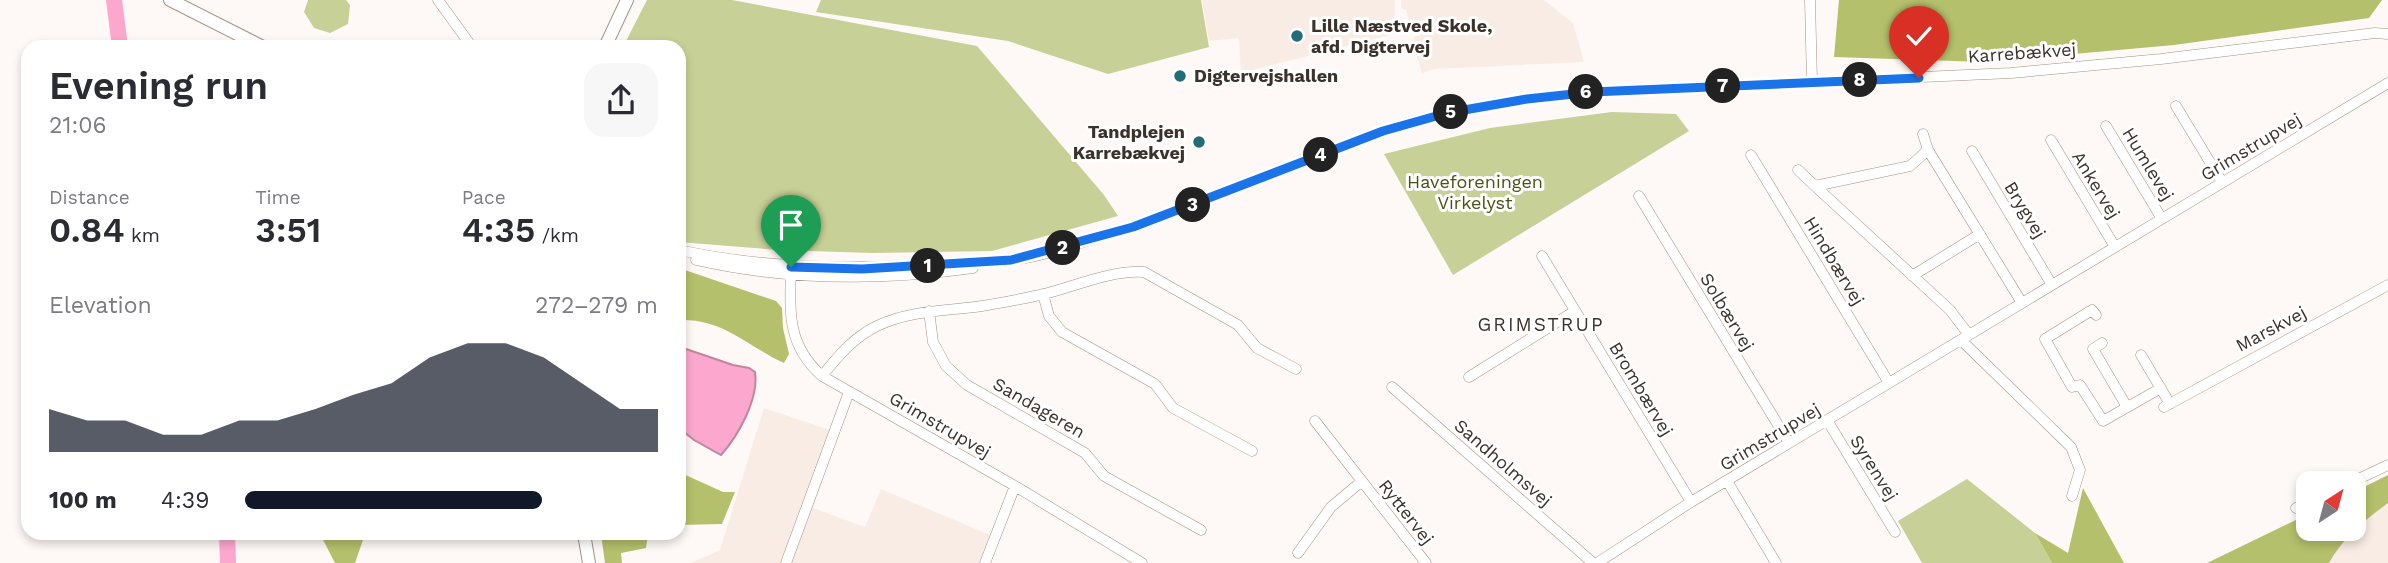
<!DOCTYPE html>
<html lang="en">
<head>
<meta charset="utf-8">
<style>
  body { margin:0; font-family:"Work Sans",sans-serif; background:#f7f7f7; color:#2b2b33; height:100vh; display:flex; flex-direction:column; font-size:26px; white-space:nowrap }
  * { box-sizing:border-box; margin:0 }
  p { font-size:23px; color:#7c7c81 }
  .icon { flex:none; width:38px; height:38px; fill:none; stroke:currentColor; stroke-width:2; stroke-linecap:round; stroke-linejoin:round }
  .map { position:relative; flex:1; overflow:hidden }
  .details { position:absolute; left:21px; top:40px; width:665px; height:500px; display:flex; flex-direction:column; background:#fff; border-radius:21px; box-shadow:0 4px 10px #0003 }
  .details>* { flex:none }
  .needle { width:46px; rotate:36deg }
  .controls { position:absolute; left:2296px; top:471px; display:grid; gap:14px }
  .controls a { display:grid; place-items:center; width:70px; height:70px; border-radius:14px; background:#fff; box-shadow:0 4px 10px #0003; font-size:35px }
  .pin { position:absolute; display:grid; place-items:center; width:60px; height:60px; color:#fff; margin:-72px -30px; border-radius:50% 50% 50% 0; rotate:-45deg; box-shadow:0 0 7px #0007 }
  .pin .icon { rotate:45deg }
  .km { position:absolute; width:35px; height:35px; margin:-18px; border-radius:50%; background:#222; color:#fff; font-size:19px; line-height:35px; text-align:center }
  .round { display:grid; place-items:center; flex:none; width:74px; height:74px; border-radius:21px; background:#f7f7f7 }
  .summary { display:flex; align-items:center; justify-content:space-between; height:119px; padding:0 28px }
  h1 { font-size:38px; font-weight:600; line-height:52px }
  .stats { display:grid; grid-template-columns:repeat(3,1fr); gap:10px; height:119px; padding:7px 28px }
  .stats div { display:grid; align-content:center }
  .stats b { font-size:35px; font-weight:600 }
  .stats small { font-size:19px; font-weight:400 }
  .stats p { font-size:19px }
  .chart { height:196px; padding:14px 28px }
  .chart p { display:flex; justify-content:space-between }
  .chart svg { width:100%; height:126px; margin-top:7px; fill:#111827; opacity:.7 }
  ul { padding:0 28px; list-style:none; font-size:23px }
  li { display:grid; grid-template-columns:112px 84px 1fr; align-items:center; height:52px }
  li i { height:18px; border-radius:9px; background:#111827 }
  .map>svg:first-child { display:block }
  .built { fill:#f9ece4 }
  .green { fill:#c7d096 }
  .forest { fill:#b5c06c }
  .water { fill:#fca8ce; stroke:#c2859d; stroke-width:2 }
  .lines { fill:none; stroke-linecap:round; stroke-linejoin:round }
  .river { stroke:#fca8ce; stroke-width:16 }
  .minor-casing { stroke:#a89082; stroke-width:11 }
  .major-casing { stroke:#a89082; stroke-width:14 }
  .minor { stroke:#fff; stroke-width:10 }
  .major { stroke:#fff; stroke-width:12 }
  .route-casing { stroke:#fff; stroke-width:14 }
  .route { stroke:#1a73e8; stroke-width:9 }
  .poi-dot { fill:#236c77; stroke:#fff; stroke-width:2.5 }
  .labels { text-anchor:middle; stroke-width:6; stroke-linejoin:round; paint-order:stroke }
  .poi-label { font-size:18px; font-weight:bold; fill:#3c322c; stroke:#fff; text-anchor:start }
  .street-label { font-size:18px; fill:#3c322c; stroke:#fff }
  .park-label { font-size:18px; fill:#4c5214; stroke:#fff }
  .neighbourhood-label { font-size:19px; letter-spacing:2px; fill:#3c322c; stroke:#fff }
</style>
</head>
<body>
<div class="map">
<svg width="2388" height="563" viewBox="0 0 2388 563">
  <rect width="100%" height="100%" fill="#fef9f6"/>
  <!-- built -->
  <path class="built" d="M 1202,0 L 1395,0 L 1394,34 L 1241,73 L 1239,38 L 1209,41 Z
    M 1401,0 L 1544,0 L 1573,23 L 1584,62 L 1434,69 L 1422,73 L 1413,43 L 1414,37 L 1421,35 L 1419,27 L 1412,29 L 1406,10 L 1401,8 Z
    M 764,408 L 839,433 L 813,508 L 865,527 L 881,489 L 990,535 L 979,563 L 691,563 L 720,550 Z
    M 2388,503 L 2388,563 L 2329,563 L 2335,552 L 2371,515 Z"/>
  <!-- green -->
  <path class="green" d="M 308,0 L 346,0 L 350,5 L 348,24 L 330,33 L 314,28 L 304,12 Z
    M 647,0 L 732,0 L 977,46 L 1104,195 L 1118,216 L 992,251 L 873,253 L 778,250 L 679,242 L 679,47 L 623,47 Z
    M 821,0 L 1201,0 L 1209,47 L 1108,74 L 1008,41 L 816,12 Z
    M 1612,112 L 1676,114 L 1689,131 L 1453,275 L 1384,154 L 1490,128 Z
    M 1967,479 L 2035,533 L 2052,563 L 1922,563 L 1898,521 Z"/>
  <!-- forest -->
  <path class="forest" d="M 1839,0 L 2382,0 L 2369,18 L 2174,45 L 1983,62 L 1834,57 Z
    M 679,268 L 776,301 L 782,308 L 783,328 L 789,354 L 784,363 C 747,346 723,318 679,320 Z
    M 679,472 L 723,492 L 735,492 L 722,524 L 679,525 Z
    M 2388,475 L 2388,503 C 2366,519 2342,539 2329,563 L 2207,563 L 2308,514 L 2308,528 L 2354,528 L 2354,492 Z
    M 2083,488 L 2124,563 L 2052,563 L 2035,533 L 2068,553 Z
    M 320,534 L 365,534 L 355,563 L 335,563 Z
    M 601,534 L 648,534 L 646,548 L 621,553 L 622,563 L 605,563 Z"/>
  <!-- water -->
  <path class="water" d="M 683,348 L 733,365 L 749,368 L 755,372 C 759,399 738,436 721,455 L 694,440 L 679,428 L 679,349 Z"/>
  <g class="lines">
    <!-- river -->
    <path class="river" d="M 114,0 L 120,47
      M 227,534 L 228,563"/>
    <defs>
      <path id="minor" d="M 438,0 L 472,47
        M 1810,0 L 1812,82
        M 2176,106 L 2222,182
        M 2106,126 L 2162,219
        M 1923,134 L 1928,150
        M 2051,140 L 2115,247
        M 1972,151 L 2052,285
        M 1751,155 L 1889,383
        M 1798,170 L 1815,186
        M 1639,196 L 1789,443
        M 679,250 C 780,272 881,269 984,261 C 993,260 1002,261 1011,260 C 1041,257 1073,245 1103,236 C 1197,207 1287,166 1380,132 C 1448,107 1521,100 1592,92 L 2011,73 L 2161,59 L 2375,33 L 2388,34
        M 1542,256 L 1691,502
        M 696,260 C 788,281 880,281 973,268
        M 791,267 C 790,311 786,344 822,376 L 1015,486 L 1142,563
        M 1912,276 L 1980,234
        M 1043,294 L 1049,316 L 1062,332 L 1155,384 L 1173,408 L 1252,451
        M 929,311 L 933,342 L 946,366 L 967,385 L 1085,453 L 1104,476 L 1201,530
        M 2096,315 L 2092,310 L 2045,339 L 2072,387 L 2080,385 L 2103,421 L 2161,388
        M 1969,335 L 1950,310 L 1815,186 L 1910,166 L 1928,150 L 2022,303
        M 1961,340 L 2071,447 L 2080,470 L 2072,496
        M 2102,343 L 2093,349 L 2127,407
        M 2141,355 L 2170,404
        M 822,376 C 838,356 854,337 877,326 C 910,310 947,311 982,306 C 1001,303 1021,299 1040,295 C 1074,287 1109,270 1144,272 L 1238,325 L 1257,348 L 1296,369
        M 1469,377 L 1575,311
        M 1392,387 L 1593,563
        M 2164,407 L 2388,285
        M 1827,420 L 1895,532
        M 1315,421 L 1426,563
        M 1727,481 L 1776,563
        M 2350,483 L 2388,465
        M 2296,508 L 2308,502
        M 1298,553 L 1331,507 L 1362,481
        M 786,563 L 849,392
        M 985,563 L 1015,486
        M 1597,563 L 1691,502 L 2388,83"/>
      <path id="major" d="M 170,0 L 263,47
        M 605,47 L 627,0
        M 584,534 L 589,563"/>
    </defs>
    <!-- minor casing -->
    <use href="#minor" class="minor-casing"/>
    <!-- major casing -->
    <use href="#major" class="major-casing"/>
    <!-- minor -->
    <use href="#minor" class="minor"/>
    <!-- major -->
    <use href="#major" class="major"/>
  </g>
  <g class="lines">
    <defs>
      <path id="route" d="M 791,267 L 862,269 L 1011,260 L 1133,227 L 1383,131 L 1447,113 L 1527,99 L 1592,92 L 1919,78"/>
    </defs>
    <!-- route casing -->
    <use href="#route" class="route-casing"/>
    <!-- route -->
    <use href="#route" class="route"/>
  </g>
  <!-- markers -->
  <g class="poi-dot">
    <circle cx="1297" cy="36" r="7"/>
    <circle cx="1180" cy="76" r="7"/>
    <circle cx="1199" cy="142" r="7"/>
  </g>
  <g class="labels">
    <!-- poi labels -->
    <g class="poi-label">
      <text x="1311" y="32">Lille Næstved Skole,<tspan x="1311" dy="21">afd. Digtervej</tspan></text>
      <text x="1194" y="82">Digtervejshallen</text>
      <text x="1185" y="138" text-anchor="end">Tandplejen<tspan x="1185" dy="21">Karrebækvej</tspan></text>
    </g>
    <!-- street labels -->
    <g class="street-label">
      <text transform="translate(2022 53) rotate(-4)" y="6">Karrebækvej</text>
      <text transform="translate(2251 147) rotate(-31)" y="6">Grimstrupvej</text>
      <text transform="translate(2148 164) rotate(59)" y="6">Humlevej</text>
      <text transform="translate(2096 185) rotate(59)" y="6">Ankervej</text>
      <text transform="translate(2025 210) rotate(59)" y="6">Brygvej</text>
      <text transform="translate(1834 261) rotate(59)" y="6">Hindbærvej</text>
      <text transform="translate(1727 312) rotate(59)" y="6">Solbærvej</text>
      <text transform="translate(2271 329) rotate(-28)" y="6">Marskvej</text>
      <text transform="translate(1641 389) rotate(59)" y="6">Brombærvej</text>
      <text transform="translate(1039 408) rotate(30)" y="6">Sandageren</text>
      <text transform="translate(940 425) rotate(30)" y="6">Grimstrupvej</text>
      <text transform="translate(1770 437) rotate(-31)" y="6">Grimstrupvej</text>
      <text transform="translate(1503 463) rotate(41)" y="6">Sandholmsvej</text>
      <text transform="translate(1874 468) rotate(58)" y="6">Syrenvej</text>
      <text transform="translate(1406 512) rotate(52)" y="6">Ryttervej</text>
    </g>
    <!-- park labels -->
    <g class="park-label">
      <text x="1475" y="188">Haveforeningen<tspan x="1475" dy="21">Virkelyst</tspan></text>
    </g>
    <!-- neighbourhood labels -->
    <g class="neighbourhood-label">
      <text x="1541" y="331">GRIMSTRUP</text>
    </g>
  </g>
</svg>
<div class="controls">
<a><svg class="needle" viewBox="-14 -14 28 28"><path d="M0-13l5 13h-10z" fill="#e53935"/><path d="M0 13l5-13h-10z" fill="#7c7c81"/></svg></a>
</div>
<div class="pin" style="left:791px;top:267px;background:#1e9e55"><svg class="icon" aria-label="arrive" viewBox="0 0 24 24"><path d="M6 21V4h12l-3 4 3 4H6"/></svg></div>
<div class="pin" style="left:1919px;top:78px;background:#d93025"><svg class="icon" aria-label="check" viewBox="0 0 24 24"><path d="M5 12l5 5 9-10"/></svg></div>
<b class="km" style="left:928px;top:266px">1</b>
<b class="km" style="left:1063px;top:248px">2</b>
<b class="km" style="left:1193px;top:205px">3</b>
<b class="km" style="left:1321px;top:155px">4</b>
<b class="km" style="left:1451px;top:112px">5</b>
<b class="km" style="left:1586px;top:92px">6</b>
<b class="km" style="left:1723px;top:86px">7</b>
<b class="km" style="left:1860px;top:80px">8</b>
<section class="details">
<div class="summary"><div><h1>Evening run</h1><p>21:06</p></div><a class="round"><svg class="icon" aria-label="share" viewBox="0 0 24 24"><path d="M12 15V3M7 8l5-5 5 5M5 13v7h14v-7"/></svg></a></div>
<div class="stats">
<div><p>Distance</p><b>0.84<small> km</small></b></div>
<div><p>Time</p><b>3:51</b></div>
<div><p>Pace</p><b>4:35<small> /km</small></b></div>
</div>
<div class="chart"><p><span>Elevation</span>272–279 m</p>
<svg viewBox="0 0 160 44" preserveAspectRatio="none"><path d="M0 44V29L10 33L20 33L30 38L40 38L50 33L60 33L70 29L80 24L90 20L100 11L110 6L120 6L130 11L140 20L150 29L160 29V44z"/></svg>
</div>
<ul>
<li><b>100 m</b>4:39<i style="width:72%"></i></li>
</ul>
</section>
</div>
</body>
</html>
